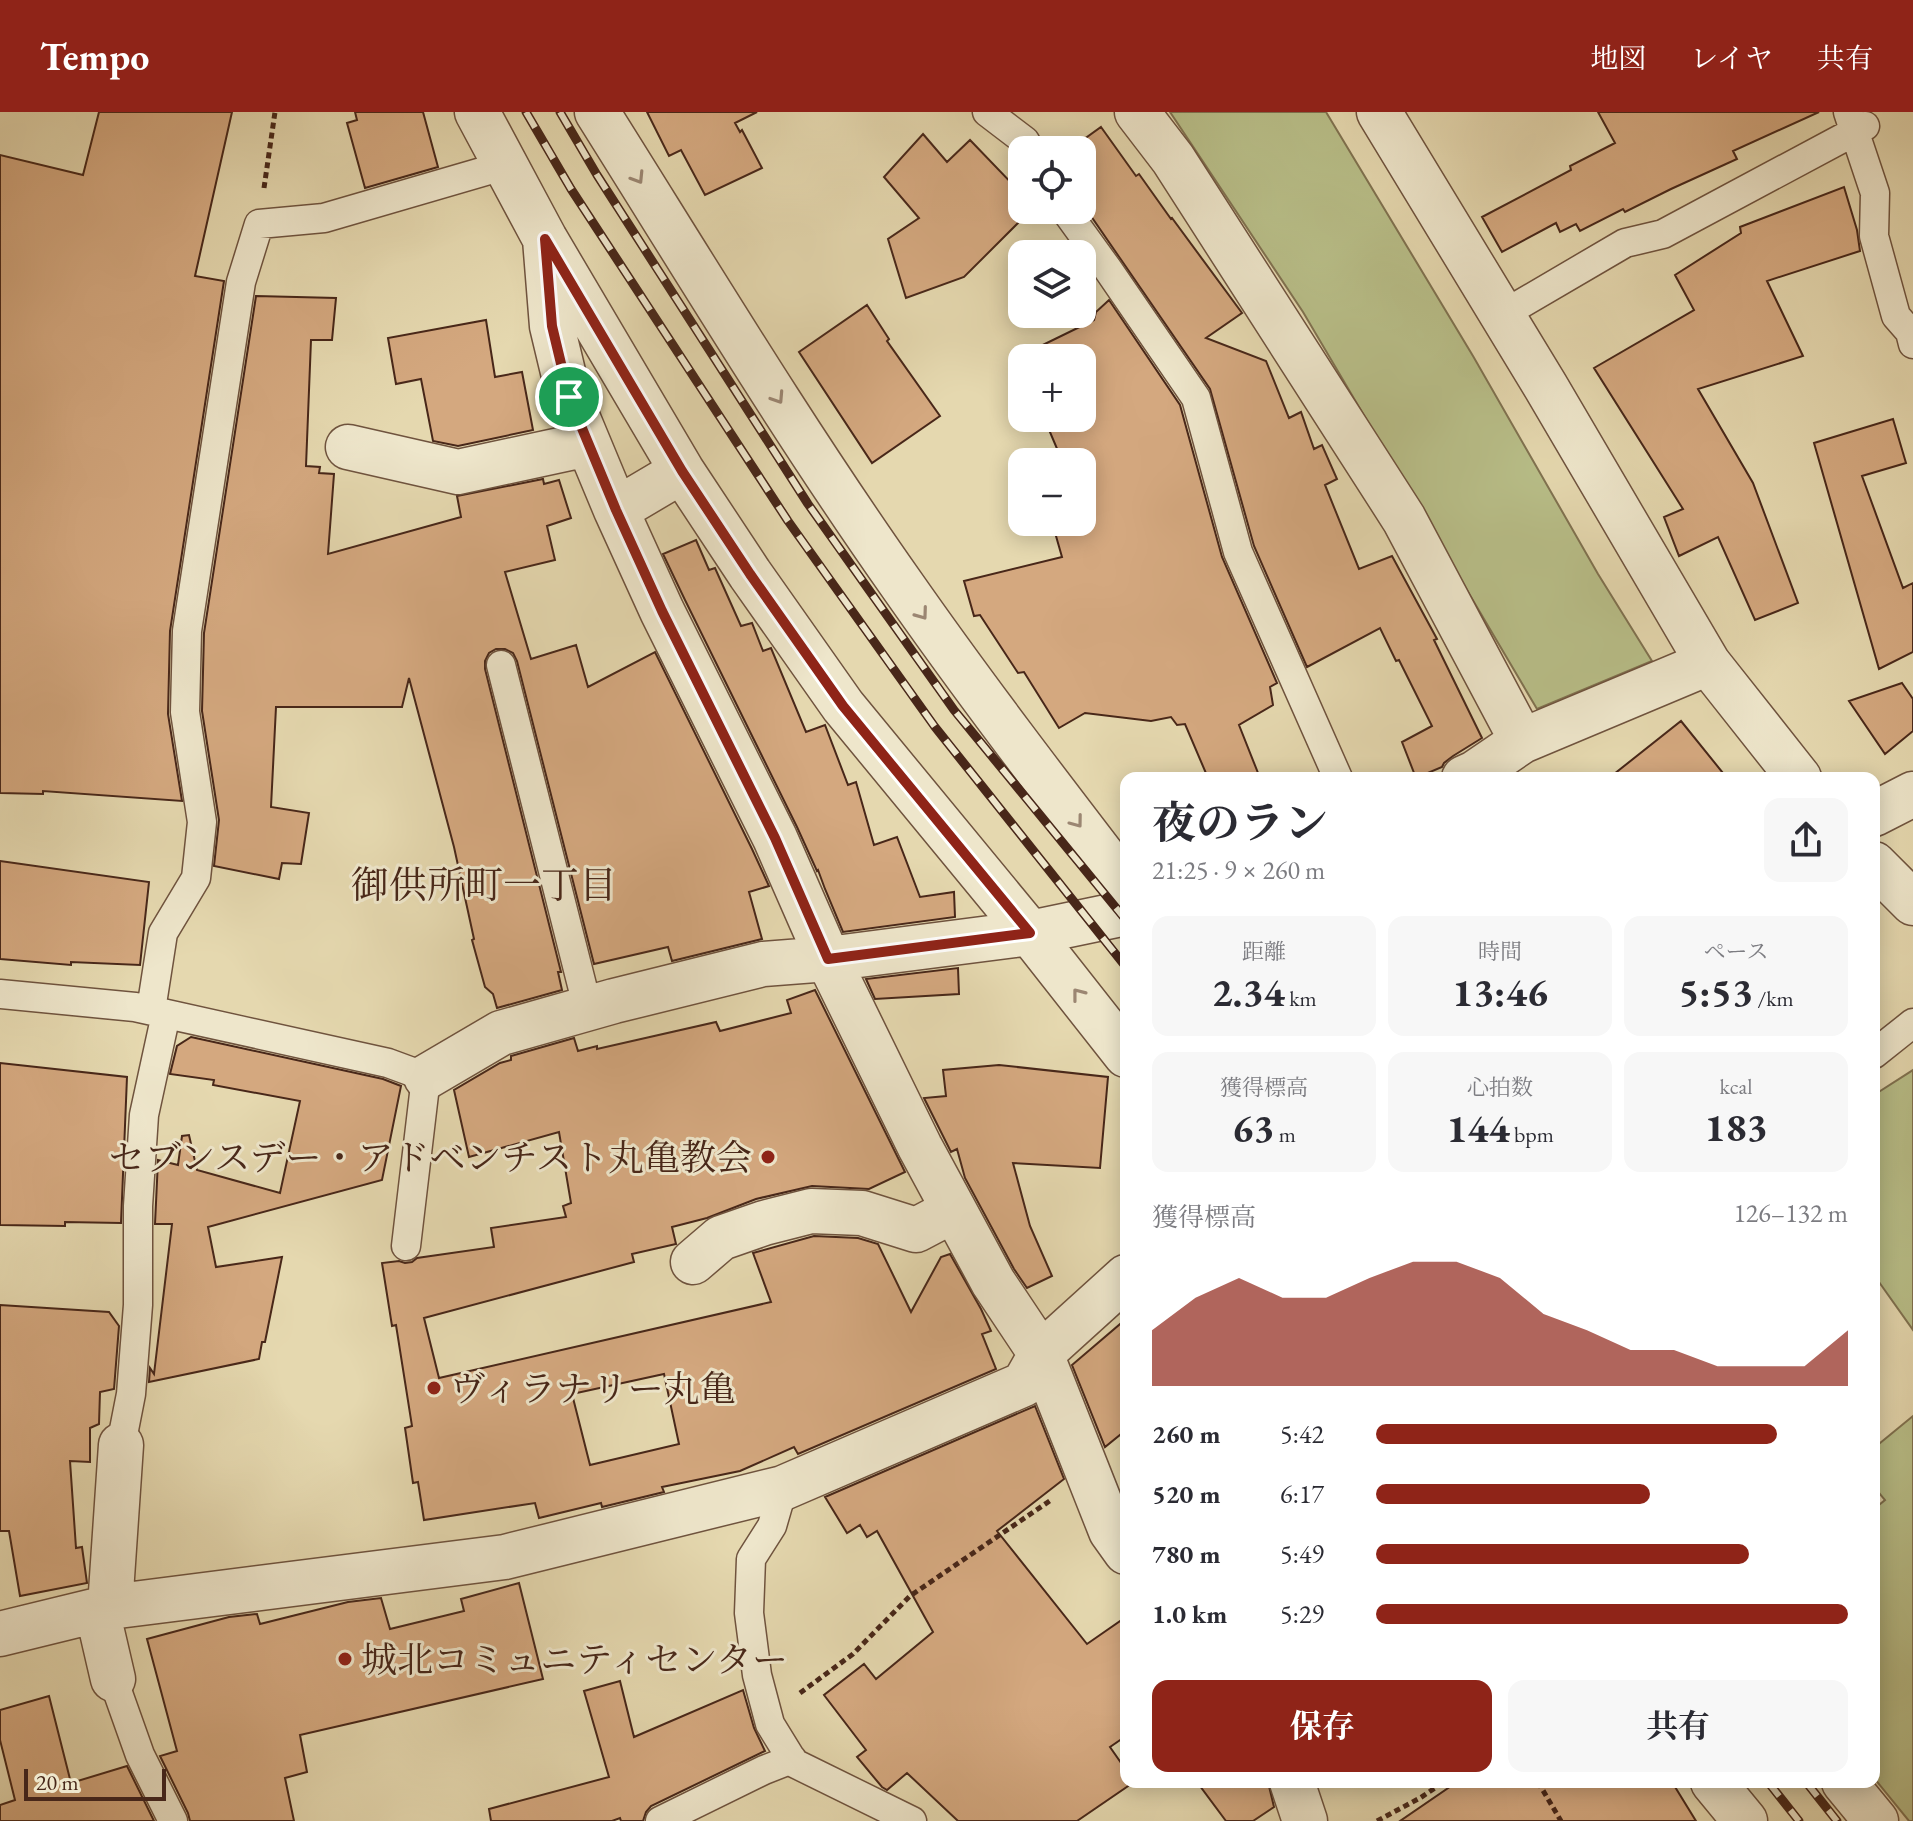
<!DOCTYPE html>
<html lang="ja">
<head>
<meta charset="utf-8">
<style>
  body { margin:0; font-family:"EB Garamond","Noto Serif JP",serif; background:#f7f7f7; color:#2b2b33; height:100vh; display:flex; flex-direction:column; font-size:30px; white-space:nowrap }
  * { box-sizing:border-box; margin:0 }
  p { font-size:26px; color:#7c7c81 }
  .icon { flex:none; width:44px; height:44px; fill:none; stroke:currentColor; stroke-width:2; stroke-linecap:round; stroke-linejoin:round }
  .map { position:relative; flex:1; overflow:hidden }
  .panel { position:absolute; left:1120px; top:660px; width:760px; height:1016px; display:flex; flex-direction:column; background:#fff; border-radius:16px; box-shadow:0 4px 20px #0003 }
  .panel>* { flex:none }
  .buttons { position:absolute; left:1008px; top:24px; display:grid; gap:16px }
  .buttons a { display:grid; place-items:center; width:88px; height:88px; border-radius:16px; background:#fff; box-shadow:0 4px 20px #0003; font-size:40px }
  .scale { position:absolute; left:24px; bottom:20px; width:142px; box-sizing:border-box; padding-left:8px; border:4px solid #482719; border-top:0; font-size:22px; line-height:28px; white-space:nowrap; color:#482719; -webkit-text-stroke:6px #eee6cb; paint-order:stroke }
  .pin { position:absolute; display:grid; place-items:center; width:68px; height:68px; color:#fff; margin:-34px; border:4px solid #fff; border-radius:50%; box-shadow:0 2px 8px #0007 }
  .round { display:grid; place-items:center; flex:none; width:84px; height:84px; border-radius:16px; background:#f7f7f7 }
  .head { display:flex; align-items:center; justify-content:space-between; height:136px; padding:0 32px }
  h1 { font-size:44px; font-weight:700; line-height:60px }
  .figures { display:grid; grid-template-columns:repeat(3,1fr); gap:12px; height:136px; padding:8px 32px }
  .figures div { display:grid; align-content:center; border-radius:16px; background:#f7f7f7; text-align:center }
  .figures b { font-size:40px; font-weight:700 }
  .figures small { font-size:22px; font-weight:400 }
  .figures p { font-size:22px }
  .chart { height:224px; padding:16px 32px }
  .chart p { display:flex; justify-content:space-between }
  .chart svg { width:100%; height:144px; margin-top:8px; fill:#8f2418; opacity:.7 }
  .primary-button { display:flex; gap:16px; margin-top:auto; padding:16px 32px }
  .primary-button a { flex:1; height:92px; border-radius:16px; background:#8f2418; color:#fff; font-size:32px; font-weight:700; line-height:92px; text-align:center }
  .primary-button a+a { background:#f7f7f7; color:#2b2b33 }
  ul { padding:0 32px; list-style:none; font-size:26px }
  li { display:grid; grid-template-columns:128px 96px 1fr; align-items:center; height:60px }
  li i { height:20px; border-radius:10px; background:#8f2418 }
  header { display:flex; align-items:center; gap:48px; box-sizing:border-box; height:112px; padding:0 40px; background:#8f2418; color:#fff }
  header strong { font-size:38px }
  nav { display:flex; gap:44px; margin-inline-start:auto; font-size:28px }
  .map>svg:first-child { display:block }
  .green { fill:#b8be88; stroke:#807250; stroke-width:2 }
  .building { fill:#d4a87f; stroke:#482719; stroke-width:2; fill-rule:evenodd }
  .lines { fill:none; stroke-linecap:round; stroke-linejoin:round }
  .lane-casing { stroke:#6f533e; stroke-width:31 }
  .street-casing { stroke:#6f533e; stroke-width:47 }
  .path { stroke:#482719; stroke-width:5; stroke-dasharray:6 4; stroke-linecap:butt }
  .lane { stroke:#eee6cb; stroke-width:28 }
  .street { stroke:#eee6cb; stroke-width:44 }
  .rail-casing { stroke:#482719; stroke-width:9 }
  .rail { stroke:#eee6cb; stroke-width:6; stroke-dasharray:18; stroke-linecap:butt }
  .oneway { stroke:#9b8672 }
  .route-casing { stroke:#fff; stroke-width:16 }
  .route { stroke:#8f2418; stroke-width:10 }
  .poi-dot { fill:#8f2418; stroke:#eee6cb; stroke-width:3 }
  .labels { text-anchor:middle; stroke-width:6; stroke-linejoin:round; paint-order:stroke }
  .poi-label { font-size:36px; fill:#482719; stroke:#eee6cb; text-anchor:start }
  .neighbourhood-label { font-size:38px; fill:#482719; stroke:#eee6cb }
</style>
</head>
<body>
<header>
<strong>Tempo</strong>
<nav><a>地図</a><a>レイヤ</a><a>共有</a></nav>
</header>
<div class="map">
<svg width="1913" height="1709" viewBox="0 0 1913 1709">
  <rect width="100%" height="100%" fill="#e5d8af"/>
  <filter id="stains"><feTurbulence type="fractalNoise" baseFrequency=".0025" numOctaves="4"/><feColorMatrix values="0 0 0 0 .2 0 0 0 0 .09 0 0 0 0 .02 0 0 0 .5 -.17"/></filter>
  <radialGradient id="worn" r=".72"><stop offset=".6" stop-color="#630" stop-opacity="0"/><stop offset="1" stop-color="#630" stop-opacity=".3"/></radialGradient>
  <!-- green -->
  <path class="green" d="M 1170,0 L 1326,0 L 1473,244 L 1598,462 L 1652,549 L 1537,597 L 1303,200 Z
    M 1913,958 L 1913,1218 L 1874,1163 L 1874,983 Z
    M 1913,1304 L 1913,1709 L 1909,1709 L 1874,1666 L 1874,1397 L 1885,1388 L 1874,1375 L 1874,1336 Z"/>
  <!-- building -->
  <path class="building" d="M 99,0 L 232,0 L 195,164 L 224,169 L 170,519 L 168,602 L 182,689 L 43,679 L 43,682 L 0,681 L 0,43 L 83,63 Z
    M 355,0 L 423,0 L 438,55 L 365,76 L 347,11 L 357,8 Z
    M 647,0 L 757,0 L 735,11 L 740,20 L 742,18 L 762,56 L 705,83 L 681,38 L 669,44 Z
    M 1598,0 L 1819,0 L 1733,39 L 1737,47 L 1671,77 L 1625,100 L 1623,97 L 1580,119 L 1576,112 L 1560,120 L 1556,111 L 1502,140 L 1482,105 L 1571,58 L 1570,54 L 1615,31 Z
    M 1101,15 L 1136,64 L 1139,62 L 1171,107 L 1172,106 L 1242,201 L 1206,226 L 1266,249 L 1289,306 L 1301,300 L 1314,337 L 1322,333 L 1337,367 L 1325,373 L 1359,457 L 1392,444 L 1437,527 L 1434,528 L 1482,626 L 1453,644 L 1444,651 L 1442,655 L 1416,666 L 1402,630 L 1432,614 L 1399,548 L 1396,549 L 1380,516 L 1307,555 L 1254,434 L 1210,277 L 1082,91 L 1082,38 L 1069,38 Z
    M 923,22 L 947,50 L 970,28 L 1022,82 L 1022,98 L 1031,98 L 964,165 L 906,186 L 888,127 L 919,106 L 884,65 Z
    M 1844,75 L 1857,118 L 1860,139 L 1767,169 L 1803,244 L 1698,277 L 1753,371 L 1798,491 L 1755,508 L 1718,425 L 1679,444 L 1664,405 L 1683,397 L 1594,256 L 1694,198 L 1675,163 L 1741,121 L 1740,115 Z
    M 256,184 L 336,186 L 332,228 L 311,228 L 306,354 L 320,355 L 319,361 L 334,362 L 328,442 L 461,405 L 457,384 L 543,367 L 544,372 L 559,368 L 571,406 L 547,414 L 555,448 L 505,460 L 531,547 L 576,533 L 588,575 L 655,540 L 752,737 L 769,774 L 749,780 L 762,827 L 672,849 L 668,835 L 594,852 L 517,549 L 513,541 L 505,537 L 496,537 L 489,541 L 485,549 L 485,557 L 561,860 L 558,860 L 562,878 L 497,896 L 493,882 L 485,875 L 472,828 L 474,827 L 454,735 L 409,566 L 402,595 L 276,595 L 271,695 L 309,701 L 301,752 L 282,751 L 279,767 L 214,754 L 219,708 L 202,599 L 204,521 Z
    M 1109,188 L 1180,293 L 1222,445 L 1277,571 L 1270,575 L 1273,593 L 1239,613 L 1260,666 L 1208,666 L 1185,612 L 1177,613 L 1171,605 L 1151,609 L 1085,601 L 1059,616 L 1024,560 L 1018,561 L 980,503 L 974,504 L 964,469 L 1062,445 L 1052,410 L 1082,410 L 1082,350 L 1044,350 L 1061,346 L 1044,306 L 1082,306 L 1082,246 L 1022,246 L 1022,254 L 1018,245 L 1094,208 L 1096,200 Z
    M 867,193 L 889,227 L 887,229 L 940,304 L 872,351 L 799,240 Z
    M 486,208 L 495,265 L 522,260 L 533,318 L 458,334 L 433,329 L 421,267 L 396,272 L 388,226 Z
    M 1893,307 L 1906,351 L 1862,364 L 1903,476 L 1913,471 L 1913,540 L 1879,557 L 1814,331 Z
    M 696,428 L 709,458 L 715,456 L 741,514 L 752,511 L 763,539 L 771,536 L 806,620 L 825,613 L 848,673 L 856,670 L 874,733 L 897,725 L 920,785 L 954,780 L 955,805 L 843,820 L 825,777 L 818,758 L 817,759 L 797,715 L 685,488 L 663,442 Z
    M 1902,571 L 1913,587 L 1913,619 L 1885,642 L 1849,589 Z
    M 1681,609 L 1727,666 L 1609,666 Z
    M 0,749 L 149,770 L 140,853 L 71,850 L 71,853 L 0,847 Z
    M 958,856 L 959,882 L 875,887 L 866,867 Z
    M 815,878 L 905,1060 L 869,1077 L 812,1074 L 756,1087 L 707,1106 L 672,1115 L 676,1132 L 632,1142 L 634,1150 L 424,1206 L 439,1266 L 771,1190 L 753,1141 L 814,1124 L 858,1126 L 878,1132 L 911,1200 L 941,1145 L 950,1142 L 981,1197 L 991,1219 L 982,1222 L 996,1257 L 798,1342 L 794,1335 L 740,1359 L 662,1375 L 664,1380 L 602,1395 L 601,1391 L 539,1406 L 535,1391 L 424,1408 L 418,1370 L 413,1371 L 405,1316 L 412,1314 L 396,1213 L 392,1214 L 382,1151 L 399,1149 L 405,1151 L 412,1150 L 417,1146 L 494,1135 L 491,1116 L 566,1105 L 563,1094 L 571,1091 L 559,1020 L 469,1045 L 454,978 L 500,951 L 511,948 L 511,944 L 574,926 L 578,939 L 597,934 L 597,937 L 716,910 L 720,919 L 791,901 L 787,888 ZM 664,1262 L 679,1332 L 590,1353 L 572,1282 Z
    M 191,925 L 383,967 L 401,974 L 382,1068 L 208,1115 L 216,1155 L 282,1145 L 265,1230 L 262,1230 L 259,1247 L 149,1270 L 150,1256 L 154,1262 L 172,1112 L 155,1112 L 158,1048 L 178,1053 L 182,1024 L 189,1023 L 197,1058 L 280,1081 L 300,989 L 213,973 L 214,968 L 170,962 L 177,934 Z
    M 0,951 L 127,965 L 121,1111 L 65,1110 L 65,1114 L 0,1113 Z
    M 999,953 L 1108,965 L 1100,1056 L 1013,1051 L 1030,1114 L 1052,1164 L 1027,1176 L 1014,1157 L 965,1066 L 957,1037 L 951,1040 L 924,986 L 946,984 L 943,958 Z
    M 0,1193 L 109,1200 L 119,1214 L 114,1277 L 100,1280 L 99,1312 L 90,1316 L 90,1350 L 70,1349 L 76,1436 L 82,1435 L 87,1471 L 20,1484 L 9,1419 L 0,1419 Z
    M 1126,1207 L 1126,1318 L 1105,1335 L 1072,1253 Z
    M 1035,1294 L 1064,1367 L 997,1419 L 1087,1532 L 1126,1505 L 1126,1624 L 1110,1635 L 1126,1658 L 1126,1670 L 1134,1670 L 1077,1709 L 958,1709 L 907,1661 L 887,1678 L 882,1675 L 857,1645 L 866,1638 L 824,1583 L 864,1552 L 876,1567 L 933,1520 L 877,1419 L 867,1425 L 860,1413 L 847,1421 L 825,1385 Z
    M 519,1471 L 543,1567 L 300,1623 L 307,1660 L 285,1666 L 294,1709 L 190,1709 L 188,1701 L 160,1644 L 177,1639 L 147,1527 L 229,1505 L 257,1502 L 260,1512 L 348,1490 L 381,1486 L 390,1517 L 464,1499 L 461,1487 Z
    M 620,1569 L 634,1625 L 743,1578 L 754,1616 L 765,1639 L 651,1694 L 646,1700 L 643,1709 L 621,1709 L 620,1706 L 612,1709 L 491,1709 L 489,1697 L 609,1665 L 584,1579 Z
    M 49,1584 L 71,1671 L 127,1654 L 154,1709 L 0,1709 L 0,1693 L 15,1688 L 0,1628 L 0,1598 Z
    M 1197,1670 L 1268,1670 L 1274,1695 L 1253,1709 L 1226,1709 Z
    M 1457,1670 L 1672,1670 L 1696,1709 L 1400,1709 Z"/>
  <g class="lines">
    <defs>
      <path id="lane" d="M 987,0 L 1025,29 L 1030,38
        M 1848,0 L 1875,81 L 1874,124 L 1896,204 L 1910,220 L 1913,232
        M 1065,98 L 1107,156 L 1196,286 L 1238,440 L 1338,666
        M 1502,203 L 1625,131 L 1663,122 L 1865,14
        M 501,553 L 588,897
        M 0,882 L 135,895 L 388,951 L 426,965 L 406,1134
        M 151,898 L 163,821 L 196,766 L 202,710 L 185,600 L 187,519 L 241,170 L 259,112 L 324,106 L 506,53
        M 1874,942 L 1913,911
        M 121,1333 L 131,1282 L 138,1193 L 138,1094 L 144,1003 L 166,902
        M 783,1376 L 772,1414 L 751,1447 L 749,1501 L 757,1563 L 770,1612 L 794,1651 L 912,1709
        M 113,1567 L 140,1643 L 173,1709
        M 660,1709 L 764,1658 L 792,1647"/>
      <path id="street" d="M 477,0 L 545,127 L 682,359 L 750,462 L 843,594 L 1030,821 L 1126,943
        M 597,0 C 697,159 794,320 902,473 C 974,576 1050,675 1126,774
        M 1137,0 L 1173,47 L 1404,407 L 1522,629
        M 1379,0 L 1546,275 L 1708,551 L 1799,666
        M 545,127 L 552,214 L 569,285 L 616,398 L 662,499 L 775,726 L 828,847 L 920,1035 L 993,1170 L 1041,1242 L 1111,1419 L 1126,1440
        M 348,335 L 458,360 L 588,332
        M 616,398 L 682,359
        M 1464,666 L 1475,661 L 1522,629 L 1708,551
        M 1874,702 L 1913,682
        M 1874,752 L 1913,791
        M 426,965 L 501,921 L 614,889 L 763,852 L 828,847 L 1030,821 L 1126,801
        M 693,1150 L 721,1126 L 764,1111 L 811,1099 L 862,1101 L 916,1118 L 954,1098
        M 110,1495 L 121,1333
        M 97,1498 L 113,1567
        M 0,1522 L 110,1495 L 505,1445 L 783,1376 L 1024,1272 L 1041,1242 L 1126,1165
        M 1292,1670 L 1305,1709
        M 1713,1670 L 1745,1709
        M 1844,1670 L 1876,1709"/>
    </defs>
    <!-- lane casing -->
    <use href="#lane" class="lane-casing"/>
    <!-- street casing -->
    <use href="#street" class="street-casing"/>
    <!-- path -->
    <path class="path" d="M 264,76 L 275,0
      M 800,1581 L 853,1542 L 910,1484 L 1051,1388
      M 1538,1670 L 1561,1709
      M 1377,1709 L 1420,1686 L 1444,1670"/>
    <!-- lane -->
    <use href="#lane" class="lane"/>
    <!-- street -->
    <use href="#street" class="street"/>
    <defs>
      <path id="rail" d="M 526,0 L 571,77 L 788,409 L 935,615 L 1126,855
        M 560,0 L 597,63 L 808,392 L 954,598 L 1126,808
        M 1768,1670 L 1799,1709
        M 1806,1670 L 1837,1709"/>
    </defs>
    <!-- rail casing -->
    <use href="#rail" class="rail-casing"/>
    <!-- rail -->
    <use href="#rail" class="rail"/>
  </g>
  <!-- one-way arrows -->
  <defs><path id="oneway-chevron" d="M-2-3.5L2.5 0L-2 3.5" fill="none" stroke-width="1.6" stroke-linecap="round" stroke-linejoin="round" transform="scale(2)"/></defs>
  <g class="oneway">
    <use href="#oneway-chevron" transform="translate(638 66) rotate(58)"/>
    <use href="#oneway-chevron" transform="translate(778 286) rotate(57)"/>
    <use href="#oneway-chevron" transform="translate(922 502) rotate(54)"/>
    <use href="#oneway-chevron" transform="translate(1077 710) rotate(53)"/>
    <use href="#oneway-chevron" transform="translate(1078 882) rotate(-128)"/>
  </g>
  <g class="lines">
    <defs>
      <path id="route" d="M 545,127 L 682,359 L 750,462 L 843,594 L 1030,821 L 828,847 L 775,726 L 662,499 L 616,398 L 569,285 L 552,214 Z"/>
    </defs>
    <!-- route casing -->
    <use href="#route" class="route-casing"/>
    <!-- route -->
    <use href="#route" class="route"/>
  </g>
  <!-- markers -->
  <g class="poi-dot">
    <circle cx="768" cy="1045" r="8"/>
    <circle cx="434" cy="1276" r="8"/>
    <circle cx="345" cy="1547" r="8"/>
  </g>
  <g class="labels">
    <!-- poi labels -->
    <g class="poi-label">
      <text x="752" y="1058" text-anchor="end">セブンスデー・アドベンチスト丸亀教会</text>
      <text x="450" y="1289">ヴィラナリー丸亀</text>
      <text x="361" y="1560">城北コミュニティセンター</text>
    </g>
    <!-- neighbourhood labels -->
    <g class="neighbourhood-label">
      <text x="484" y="786">御供所町一丁目</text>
    </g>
  </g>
  <rect width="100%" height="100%" filter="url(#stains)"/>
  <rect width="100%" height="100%" fill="url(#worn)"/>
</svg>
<div class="buttons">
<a><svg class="icon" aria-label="locate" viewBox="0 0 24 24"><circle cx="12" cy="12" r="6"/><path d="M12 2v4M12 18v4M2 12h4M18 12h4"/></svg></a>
<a><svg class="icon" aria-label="layers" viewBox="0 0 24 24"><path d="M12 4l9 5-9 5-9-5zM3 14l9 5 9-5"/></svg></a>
<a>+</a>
<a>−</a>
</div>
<div class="scale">20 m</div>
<div class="pin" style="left:569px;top:285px;background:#1e9e55"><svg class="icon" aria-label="arrive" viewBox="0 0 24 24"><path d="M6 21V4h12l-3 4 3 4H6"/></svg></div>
<section class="panel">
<div class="head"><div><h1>夜のラン</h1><p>21:25 · 9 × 260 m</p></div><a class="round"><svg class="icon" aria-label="share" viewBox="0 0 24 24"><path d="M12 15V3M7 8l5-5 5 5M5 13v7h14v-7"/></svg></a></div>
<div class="figures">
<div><p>距離</p><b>2.34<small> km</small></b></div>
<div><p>時間</p><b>13:46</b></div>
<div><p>ペース</p><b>5:53<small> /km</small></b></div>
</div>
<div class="figures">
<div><p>獲得標高</p><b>63<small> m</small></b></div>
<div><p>心拍数</p><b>144<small> bpm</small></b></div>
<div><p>kcal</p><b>183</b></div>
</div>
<div class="chart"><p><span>獲得標高</span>126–132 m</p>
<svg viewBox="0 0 160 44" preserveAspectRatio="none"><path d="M0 44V27L10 17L20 11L30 17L40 17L50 11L60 6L70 6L80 11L90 22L100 27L110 33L120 33L130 38L140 38L150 38L160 27V44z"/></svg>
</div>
<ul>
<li><b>260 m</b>5:42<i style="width:85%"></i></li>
<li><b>520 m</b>6:17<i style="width:58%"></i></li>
<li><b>780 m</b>5:49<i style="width:79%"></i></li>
<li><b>1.0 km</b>5:29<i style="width:100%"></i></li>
</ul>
<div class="primary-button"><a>保存</a><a>共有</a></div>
</section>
</div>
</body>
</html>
